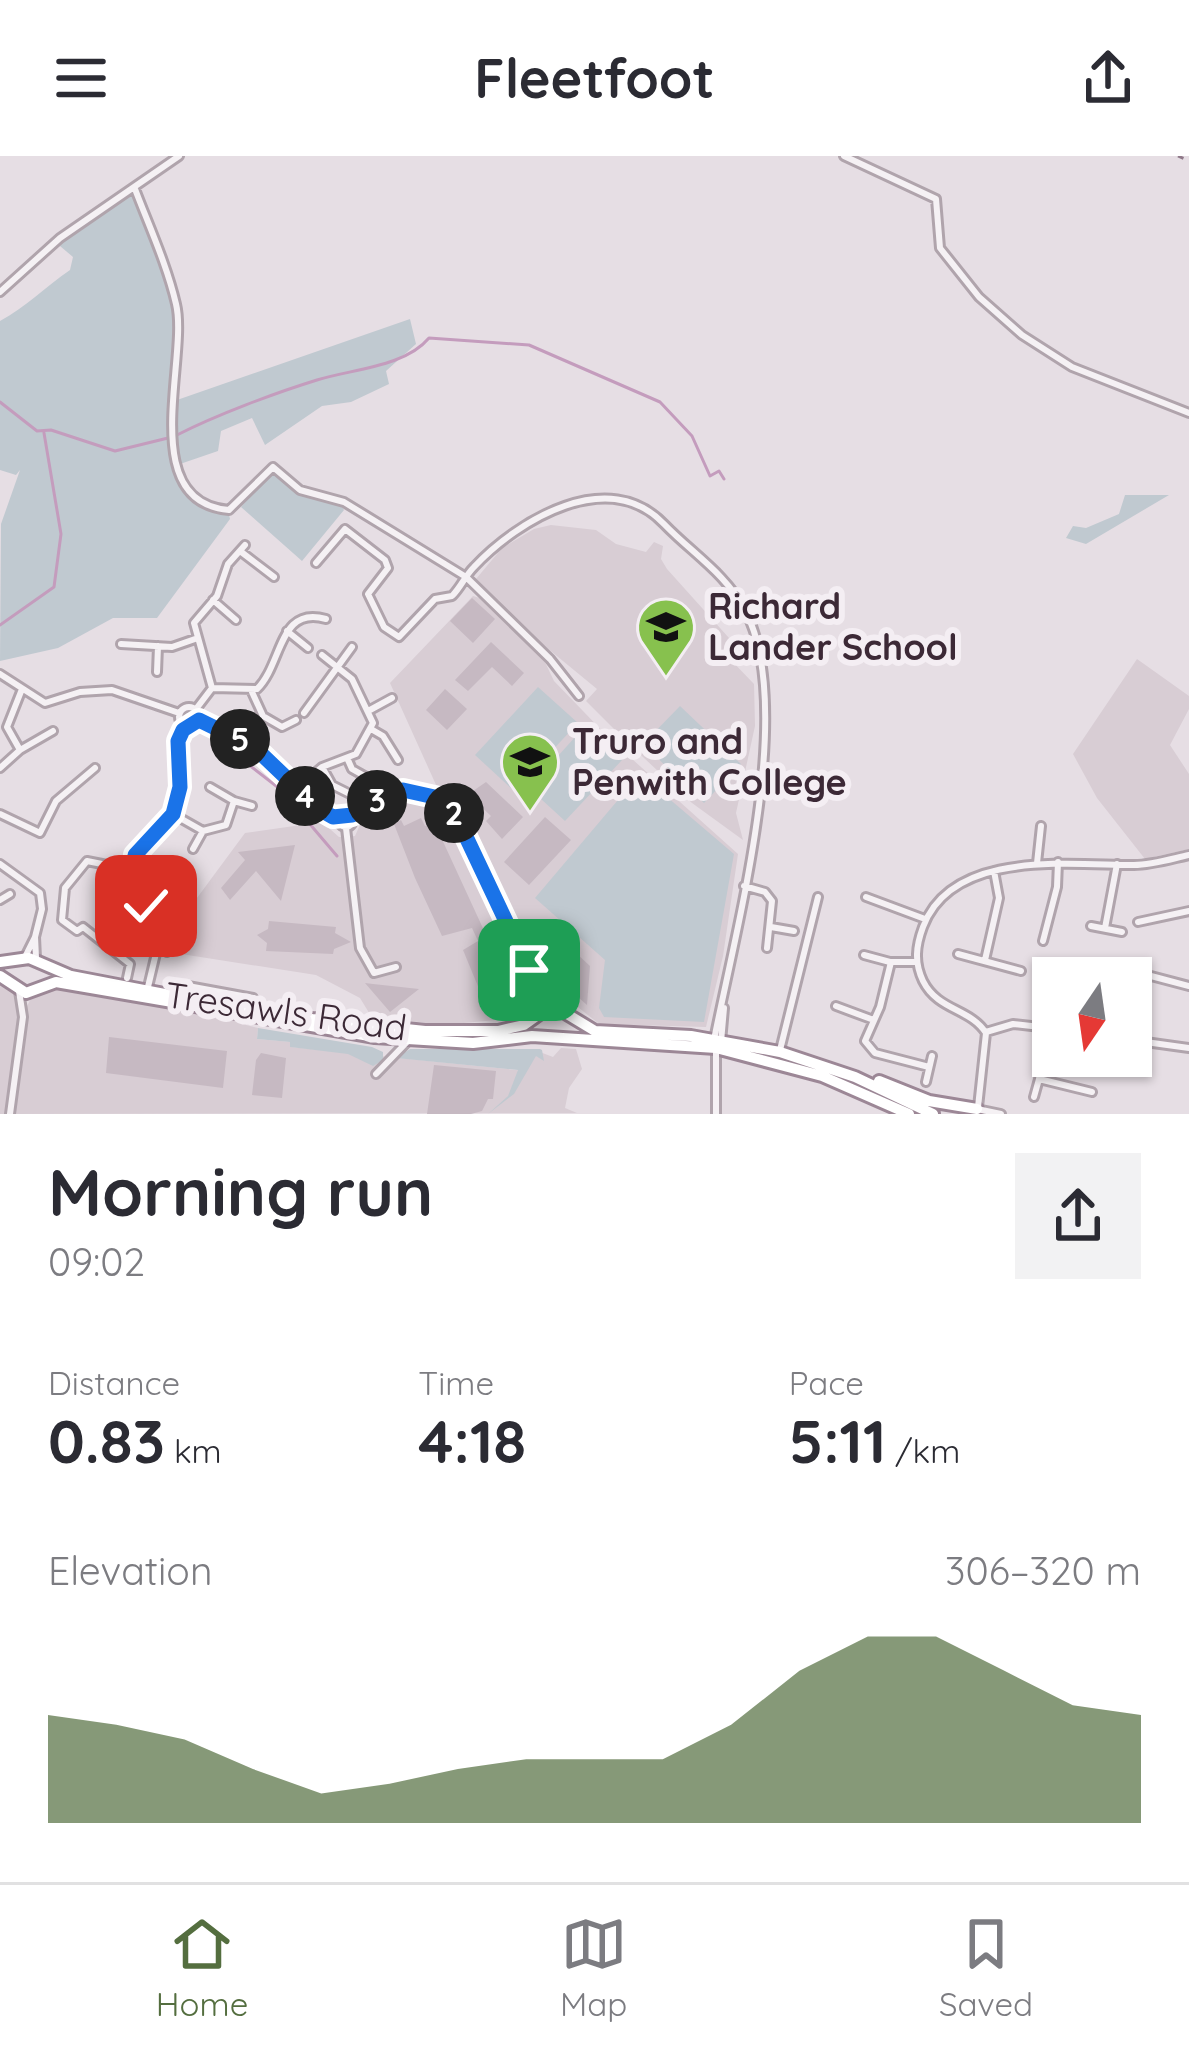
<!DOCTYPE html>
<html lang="en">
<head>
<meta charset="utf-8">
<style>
  body { margin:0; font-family:Quicksand,sans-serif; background:#f2f2f3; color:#2b2b33; height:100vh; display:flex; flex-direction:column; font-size:45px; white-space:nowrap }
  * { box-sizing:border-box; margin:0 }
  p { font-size:39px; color:#7c7c81 }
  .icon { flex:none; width:66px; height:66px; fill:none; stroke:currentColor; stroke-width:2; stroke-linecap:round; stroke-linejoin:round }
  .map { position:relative; height:958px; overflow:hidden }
  .drawer { display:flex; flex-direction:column; background:#fff; flex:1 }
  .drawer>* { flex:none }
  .needle { width:78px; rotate:193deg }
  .tools { position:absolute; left:1032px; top:801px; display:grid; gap:24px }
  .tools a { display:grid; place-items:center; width:120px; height:120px; border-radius:0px; background:#fff; box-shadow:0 3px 9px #0004; font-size:60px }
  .pin { position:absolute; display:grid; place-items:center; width:102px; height:102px; color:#fff; margin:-51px; border-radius:24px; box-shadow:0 6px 18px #0006 }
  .km { position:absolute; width:60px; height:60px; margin:-30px; border-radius:50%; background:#222; color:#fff; font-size:33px; line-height:60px; text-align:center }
  .round { display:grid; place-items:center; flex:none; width:126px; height:126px; border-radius:0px; background:#f2f2f3 }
  .summary { display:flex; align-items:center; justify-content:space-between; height:204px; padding:0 48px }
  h1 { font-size:66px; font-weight:800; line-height:90px }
  .stats { display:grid; grid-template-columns:repeat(3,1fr); gap:18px; height:204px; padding:12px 48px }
  .stats div { display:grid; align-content:center }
  .stats b { font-size:60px; font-weight:800 }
  .stats small { font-size:33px; font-weight:400 }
  .stats p { font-size:33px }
  .chart { height:336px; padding:24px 48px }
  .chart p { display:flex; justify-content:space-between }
  .chart svg { width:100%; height:216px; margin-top:12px; fill:#546e3f; opacity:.7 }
  header { display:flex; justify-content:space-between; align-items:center; height:156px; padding:0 48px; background:#fff; font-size:54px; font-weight:800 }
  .menu { display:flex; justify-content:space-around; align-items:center; height:168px; border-top:3px solid #e1e1e2; background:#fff; font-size:33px; color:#7c7c81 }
  .menu a { display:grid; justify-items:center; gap:6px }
  .menu .current { color:#546e3f }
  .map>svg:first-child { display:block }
  .built { fill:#d8cdd4 }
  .green { fill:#c0c9d0 }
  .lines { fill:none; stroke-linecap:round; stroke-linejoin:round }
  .stream { stroke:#c49cbd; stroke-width:3 }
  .building { fill:#c6b9c2 }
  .minor-casing { stroke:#b0a4ac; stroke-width:12 }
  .tertiary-casing { stroke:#b0a4ac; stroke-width:12 }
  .trunk-casing { stroke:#9c8796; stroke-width:16 }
  .minor { stroke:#f5f1f4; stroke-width:6 }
  .tertiary { stroke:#f5f1f4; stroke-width:6 }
  .trunk { stroke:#fff; stroke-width:10 }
  .rail { stroke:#8f7989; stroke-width:3; stroke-dasharray:6 12; stroke-linecap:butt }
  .route-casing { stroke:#fff; stroke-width:24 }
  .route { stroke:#1a73e8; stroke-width:15 }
  .labels { text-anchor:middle; stroke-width:12; stroke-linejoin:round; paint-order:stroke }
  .poi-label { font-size:36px; font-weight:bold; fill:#3c2936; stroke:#f4eef3; text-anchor:start }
  .street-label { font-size:36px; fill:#3c2936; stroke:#f4eef3 }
</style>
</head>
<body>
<header><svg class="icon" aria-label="menu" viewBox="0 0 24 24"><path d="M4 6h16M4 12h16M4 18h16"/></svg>Fleetfoot<svg class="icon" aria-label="share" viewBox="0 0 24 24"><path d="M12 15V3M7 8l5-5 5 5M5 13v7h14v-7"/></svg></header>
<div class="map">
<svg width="1189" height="958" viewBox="0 0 1189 958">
  <rect width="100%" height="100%" fill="#e6dee4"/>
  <!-- built -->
  <path class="built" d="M 551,369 L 596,374 L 616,388 L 646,396 L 654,386 L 663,390 L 661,403 L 667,413 L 729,482 L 729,502 L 754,528 L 755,570 L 736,657 L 743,684 L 692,647 L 627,586 L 586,545 L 597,533 L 535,482 L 476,423 L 502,392 L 534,373 Z
    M 473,440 L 483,443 L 544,504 L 554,525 L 612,585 L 738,698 L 723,800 L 706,871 L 599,868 L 548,827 L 529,832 L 527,858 L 518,862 L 442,869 L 371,860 L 360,842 L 316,819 L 181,798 L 177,769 L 245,677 L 322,666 L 339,681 L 355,680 L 363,662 L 381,651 L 398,644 L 429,648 L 437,631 L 390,527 Z
    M 1137,503 L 1189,540 L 1189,553 L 1170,589 L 1189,618 L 1189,693 L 1145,703 L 1097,642 L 1073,598 Z
    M 0,820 L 19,835 L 23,859 L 31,842 L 48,828 L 242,859 L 246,869 L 258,872 L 257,883 L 291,886 L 291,891 L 526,915 L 534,902 L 532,893 L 553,901 L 561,892 L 576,893 L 582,913 L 569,932 L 565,952 L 577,957 L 0,958 Z"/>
  <!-- green -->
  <path class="green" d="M 135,33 C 149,70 167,109 176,148 C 195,225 130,314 228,355 L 230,363 L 157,462 L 113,462 L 58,492 L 0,505 L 1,368 L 20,314 L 16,319 L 0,314 L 0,165 C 26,151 45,131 70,114 L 73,101 L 60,90 L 73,72 Z
    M 410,163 L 416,188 L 386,215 L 389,228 L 351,246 L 322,250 L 265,289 L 252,262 L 221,275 L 218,295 L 180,308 L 175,296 L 177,244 Z
    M 273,314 L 298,336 L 341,349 L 344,354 L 302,405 L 241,351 Z
    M 1125,339 L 1169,339 L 1086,388 L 1066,382 L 1073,370 L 1086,372 L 1119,358 Z
    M 538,531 L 578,567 L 514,635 L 475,599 Z
    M 680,550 L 741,608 L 704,647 L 643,588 Z
    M 586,569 L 623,603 L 565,665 L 529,632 Z
    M 640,618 L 734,698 L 704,866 L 604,861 L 599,852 L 605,804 L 535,742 Z
    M 258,872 L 372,891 L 383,896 L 383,904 L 373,910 L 348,898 L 290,891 L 290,886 L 257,883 Z
    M 410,893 L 540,893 L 542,894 L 544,905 L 536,900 L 514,938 L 488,958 L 508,940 L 518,914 L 396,902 Z"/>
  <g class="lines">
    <!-- stream -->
    <path class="stream" d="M 0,246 L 37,275 L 51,274 L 115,295 L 168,282
      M 177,279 C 216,259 275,237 317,224 C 352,213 405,211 429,182 L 529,189 L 660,246 L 692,280 L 710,320 L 719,315 L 724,323
      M 0,469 L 54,431 L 61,378 L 44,277
      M 218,585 L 280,633 L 337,700"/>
  </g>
  <!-- building -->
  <path class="building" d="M 472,442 L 495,463 L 473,487 L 450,465 Z
    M 491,486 L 524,517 L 512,530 L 492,511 L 468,535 L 455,524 Z
    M 445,533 L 467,553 L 447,574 L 426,554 Z
    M 486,626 L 523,661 L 502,683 L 486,665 L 491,660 L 472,642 L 473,635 Z
    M 545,661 L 571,684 L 529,729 L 504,706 Z
    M 421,662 L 425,670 L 434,666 L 487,781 L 497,776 L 506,790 L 516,812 L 506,817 L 521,822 L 525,839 L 507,852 L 493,855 L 482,840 L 463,794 L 478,785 L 472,772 L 442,780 L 415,722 L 394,668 L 401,664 L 404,670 Z
    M 295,689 L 281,745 L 256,715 L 230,744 L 221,732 L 245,704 L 238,696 Z
    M 269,765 L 336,771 L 335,777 L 351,786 L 334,793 L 333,798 L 266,795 L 267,787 L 257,779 L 268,773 Z
    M 547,770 L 590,810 L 587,849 L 543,810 Z
    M 365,827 L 373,828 L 419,833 L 390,856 Z
    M 109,881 L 227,895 L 223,932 L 106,917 Z
    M 261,897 L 286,902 L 282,942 L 252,939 L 256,904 Z
    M 434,909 L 496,915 L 493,943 L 488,943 L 482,955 L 471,958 L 427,958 Z"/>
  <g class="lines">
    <defs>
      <path id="minor" d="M 844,0 L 936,43 L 940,92 L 979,141 L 1022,179 L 1072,211 L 1189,257
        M 135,33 C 149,70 167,109 176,148 C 189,202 135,346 229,354 L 273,311 L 300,334 L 344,346 L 466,421 L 550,503 L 579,540
        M 0,136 L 60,82 L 179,0
        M 240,395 L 274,421
        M 316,407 L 345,373 L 385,404 L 388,412 L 368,438 L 384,471 L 399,481 L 435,443 L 452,440 C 461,431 465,420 474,411 C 519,363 609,310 664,368 C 693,398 725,417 745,454 C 797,552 735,776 714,884
        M 213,444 L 236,464
        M 287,475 L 308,492
        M 121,488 L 172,491 L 195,483
        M 157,516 L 158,490
        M 0,518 L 45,547 L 80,536 L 112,534 L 179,557
        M 212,532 L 257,533 C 283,508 278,449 326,463
        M 252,536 L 263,560 L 282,571 L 296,564
        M179 561a10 10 0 1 1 20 0a10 10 0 1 1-20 0Z
        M 196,553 L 212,532 L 194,467 L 217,440 L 228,408 L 245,389
        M 370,554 L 392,542
        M 304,557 L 352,491
        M 199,564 L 254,591 L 319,653 L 339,662
        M 371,573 L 383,580 L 398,604
        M 20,594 L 53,575
        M 348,604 L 352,613 L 377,627
        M 322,611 L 332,629 L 354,640
        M 0,612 L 20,594 L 7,571 L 22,533
        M 298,631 L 322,611 L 356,598 L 373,567 L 352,523 L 322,499
        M 234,645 L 252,650
        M 0,658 L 40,677 L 56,645 L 95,612
        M 173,658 L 203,675 L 193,693
        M 346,672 L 360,792 L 374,817 L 396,811
        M 203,675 L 226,669 L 234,645 L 210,631
        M 1037,707 L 1041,670
        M 0,708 L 40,737 L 42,753 L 35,781
        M 122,712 L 131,746 L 146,750 L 161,745 L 166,729 L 135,699
        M 744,730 L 765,736 L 772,745 L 767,792
        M 866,741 L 925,763
        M 0,744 L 10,738
        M 1138,766 L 1189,755
        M 1091,770 L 1122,776
        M 771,771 L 794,775
        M 1105,772 L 1117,708
        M 1043,785 L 1057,731 L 1058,706
        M 958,798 L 1021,815
        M 26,799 L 35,781 L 36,802
        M 864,799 L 890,806
        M 985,804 L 999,742 L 994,715
        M 916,806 L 891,806 L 880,851 L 865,885 L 875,897 L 929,911
        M 1039,810 L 1089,822
        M 1151,820 L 1189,830
        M 127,822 L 130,808 L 83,771 L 77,775 L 62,764 L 65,732 L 87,705 L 122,712 C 141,693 170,672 178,646 C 185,619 170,596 186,571
        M 147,835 L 158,789 L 167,796
        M 175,840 L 177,828 L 253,842 L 252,853
        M 836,850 L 871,863
        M 1050,873 L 1039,923 L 1092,936
        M 986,876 L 1013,868 L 1049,872
        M 1131,884 L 1189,892
        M 721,886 L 724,852
        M 716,892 L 716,958
        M 780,894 L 818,741
        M 376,918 L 407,886
        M 926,926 L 932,900
        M 1034,941 L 1039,923
        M 978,951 L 986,877 C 970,852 938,855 923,825 C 914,806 916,790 923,771 C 952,693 1071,709 1134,709 C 1152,709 1171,703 1189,699
        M 10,958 L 23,861 L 19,835"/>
      <path id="tertiary" d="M339 664a7 7 0 1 1 14 0a7 7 0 1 1-14 0Z
        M 352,659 C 383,638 415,622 448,649 L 523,804 L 555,849
        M 532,822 L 536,857
        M 977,953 L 1001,958"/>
      <path id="trunk" d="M 0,806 L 29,802 L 71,820 L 175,840 L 312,863 L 425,875 L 498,875 L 524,869 L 545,854 L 557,852 L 595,875 L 691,880 L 780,896 L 855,921 L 933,958
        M 0,820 L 26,837 L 56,826 L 375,881 L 473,887 L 532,880 L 716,892 L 822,920 L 909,958
        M 879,925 L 929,945 L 977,953"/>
    </defs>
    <!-- minor casing -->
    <use href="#minor" class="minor-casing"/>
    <!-- tertiary casing -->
    <use href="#tertiary" class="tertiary-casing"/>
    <!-- trunk casing -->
    <use href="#trunk" class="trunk-casing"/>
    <!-- minor -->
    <use href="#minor" class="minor"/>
    <!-- tertiary -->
    <use href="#tertiary" class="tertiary"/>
    <!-- trunk -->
    <use href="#trunk" class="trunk"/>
    <!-- rail -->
    <path class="rail" d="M 1178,0 L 1189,5"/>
  </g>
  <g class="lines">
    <defs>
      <path id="route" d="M 146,750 L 161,745 L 166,733 L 135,699 L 173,658 L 180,631 L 178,585 L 183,574 L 199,564 L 254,591 L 319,653 L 333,661 L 352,659 L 403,634 L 439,642 L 460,668 L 529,814"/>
    </defs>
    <!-- route casing -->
    <use href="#route" class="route-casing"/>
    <!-- route -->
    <use href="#route" class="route"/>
  </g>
  <!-- icons -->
  <defs>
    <symbol id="school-pin" viewBox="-11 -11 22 30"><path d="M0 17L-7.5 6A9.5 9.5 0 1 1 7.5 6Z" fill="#87c14e" stroke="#f4eef3"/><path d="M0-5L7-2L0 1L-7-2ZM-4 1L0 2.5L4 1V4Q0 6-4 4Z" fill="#111"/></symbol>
    <symbol id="university-pin" viewBox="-11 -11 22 30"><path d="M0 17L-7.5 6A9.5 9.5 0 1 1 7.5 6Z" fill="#87c14e" stroke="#f4eef3"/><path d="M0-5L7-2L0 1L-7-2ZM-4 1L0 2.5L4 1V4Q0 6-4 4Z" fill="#111"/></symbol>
  </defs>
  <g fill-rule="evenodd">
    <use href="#school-pin" x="633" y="438" width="66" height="90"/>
    <use href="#university-pin" x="497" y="573" width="66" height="90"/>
  </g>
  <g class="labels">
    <!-- poi labels -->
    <g class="poi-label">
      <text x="708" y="463">Richard<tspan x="708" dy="41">Lander School</tspan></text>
      <text x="572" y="598">Truro and<tspan x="572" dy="41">Penwith College</tspan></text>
    </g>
    <!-- street labels -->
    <g class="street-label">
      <text transform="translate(286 855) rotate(8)" y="13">Tresawls Road</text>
    </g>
  </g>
</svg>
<div class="tools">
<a><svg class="needle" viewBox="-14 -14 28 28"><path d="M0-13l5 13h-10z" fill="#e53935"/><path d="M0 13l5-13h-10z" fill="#7c7c81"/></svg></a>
</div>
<div class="pin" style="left:529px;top:814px;background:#1e9e55"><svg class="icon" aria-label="arrive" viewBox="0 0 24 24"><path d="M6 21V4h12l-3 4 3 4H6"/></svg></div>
<div class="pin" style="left:146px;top:750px;background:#d93025"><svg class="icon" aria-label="check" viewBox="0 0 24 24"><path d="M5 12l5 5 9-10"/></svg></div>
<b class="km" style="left:454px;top:657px">2</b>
<b class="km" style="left:377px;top:644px">3</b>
<b class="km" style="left:305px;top:640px">4</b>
<b class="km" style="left:240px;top:583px">5</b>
</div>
<section class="drawer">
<div class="summary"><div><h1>Morning run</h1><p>09:02</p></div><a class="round"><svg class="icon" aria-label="share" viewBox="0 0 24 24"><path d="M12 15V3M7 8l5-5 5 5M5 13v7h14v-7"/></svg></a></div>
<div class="stats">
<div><p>Distance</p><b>0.83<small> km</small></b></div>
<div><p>Time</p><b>4:18</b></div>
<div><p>Pace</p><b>5:11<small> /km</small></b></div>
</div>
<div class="chart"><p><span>Elevation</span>306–320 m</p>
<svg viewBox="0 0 160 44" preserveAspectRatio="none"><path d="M0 44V22L10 24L20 27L30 33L40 38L50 36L60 33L70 31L80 31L90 31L100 24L110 13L120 6L130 6L140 13L150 20L160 22V44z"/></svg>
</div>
</section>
<nav class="menu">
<a class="current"><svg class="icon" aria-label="home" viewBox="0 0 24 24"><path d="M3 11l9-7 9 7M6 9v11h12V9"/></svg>Home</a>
<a><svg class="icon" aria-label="map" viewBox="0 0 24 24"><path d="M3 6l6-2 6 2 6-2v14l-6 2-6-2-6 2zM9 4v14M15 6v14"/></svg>Map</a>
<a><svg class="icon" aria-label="saved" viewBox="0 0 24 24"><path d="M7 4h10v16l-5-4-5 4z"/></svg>Saved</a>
</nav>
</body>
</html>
